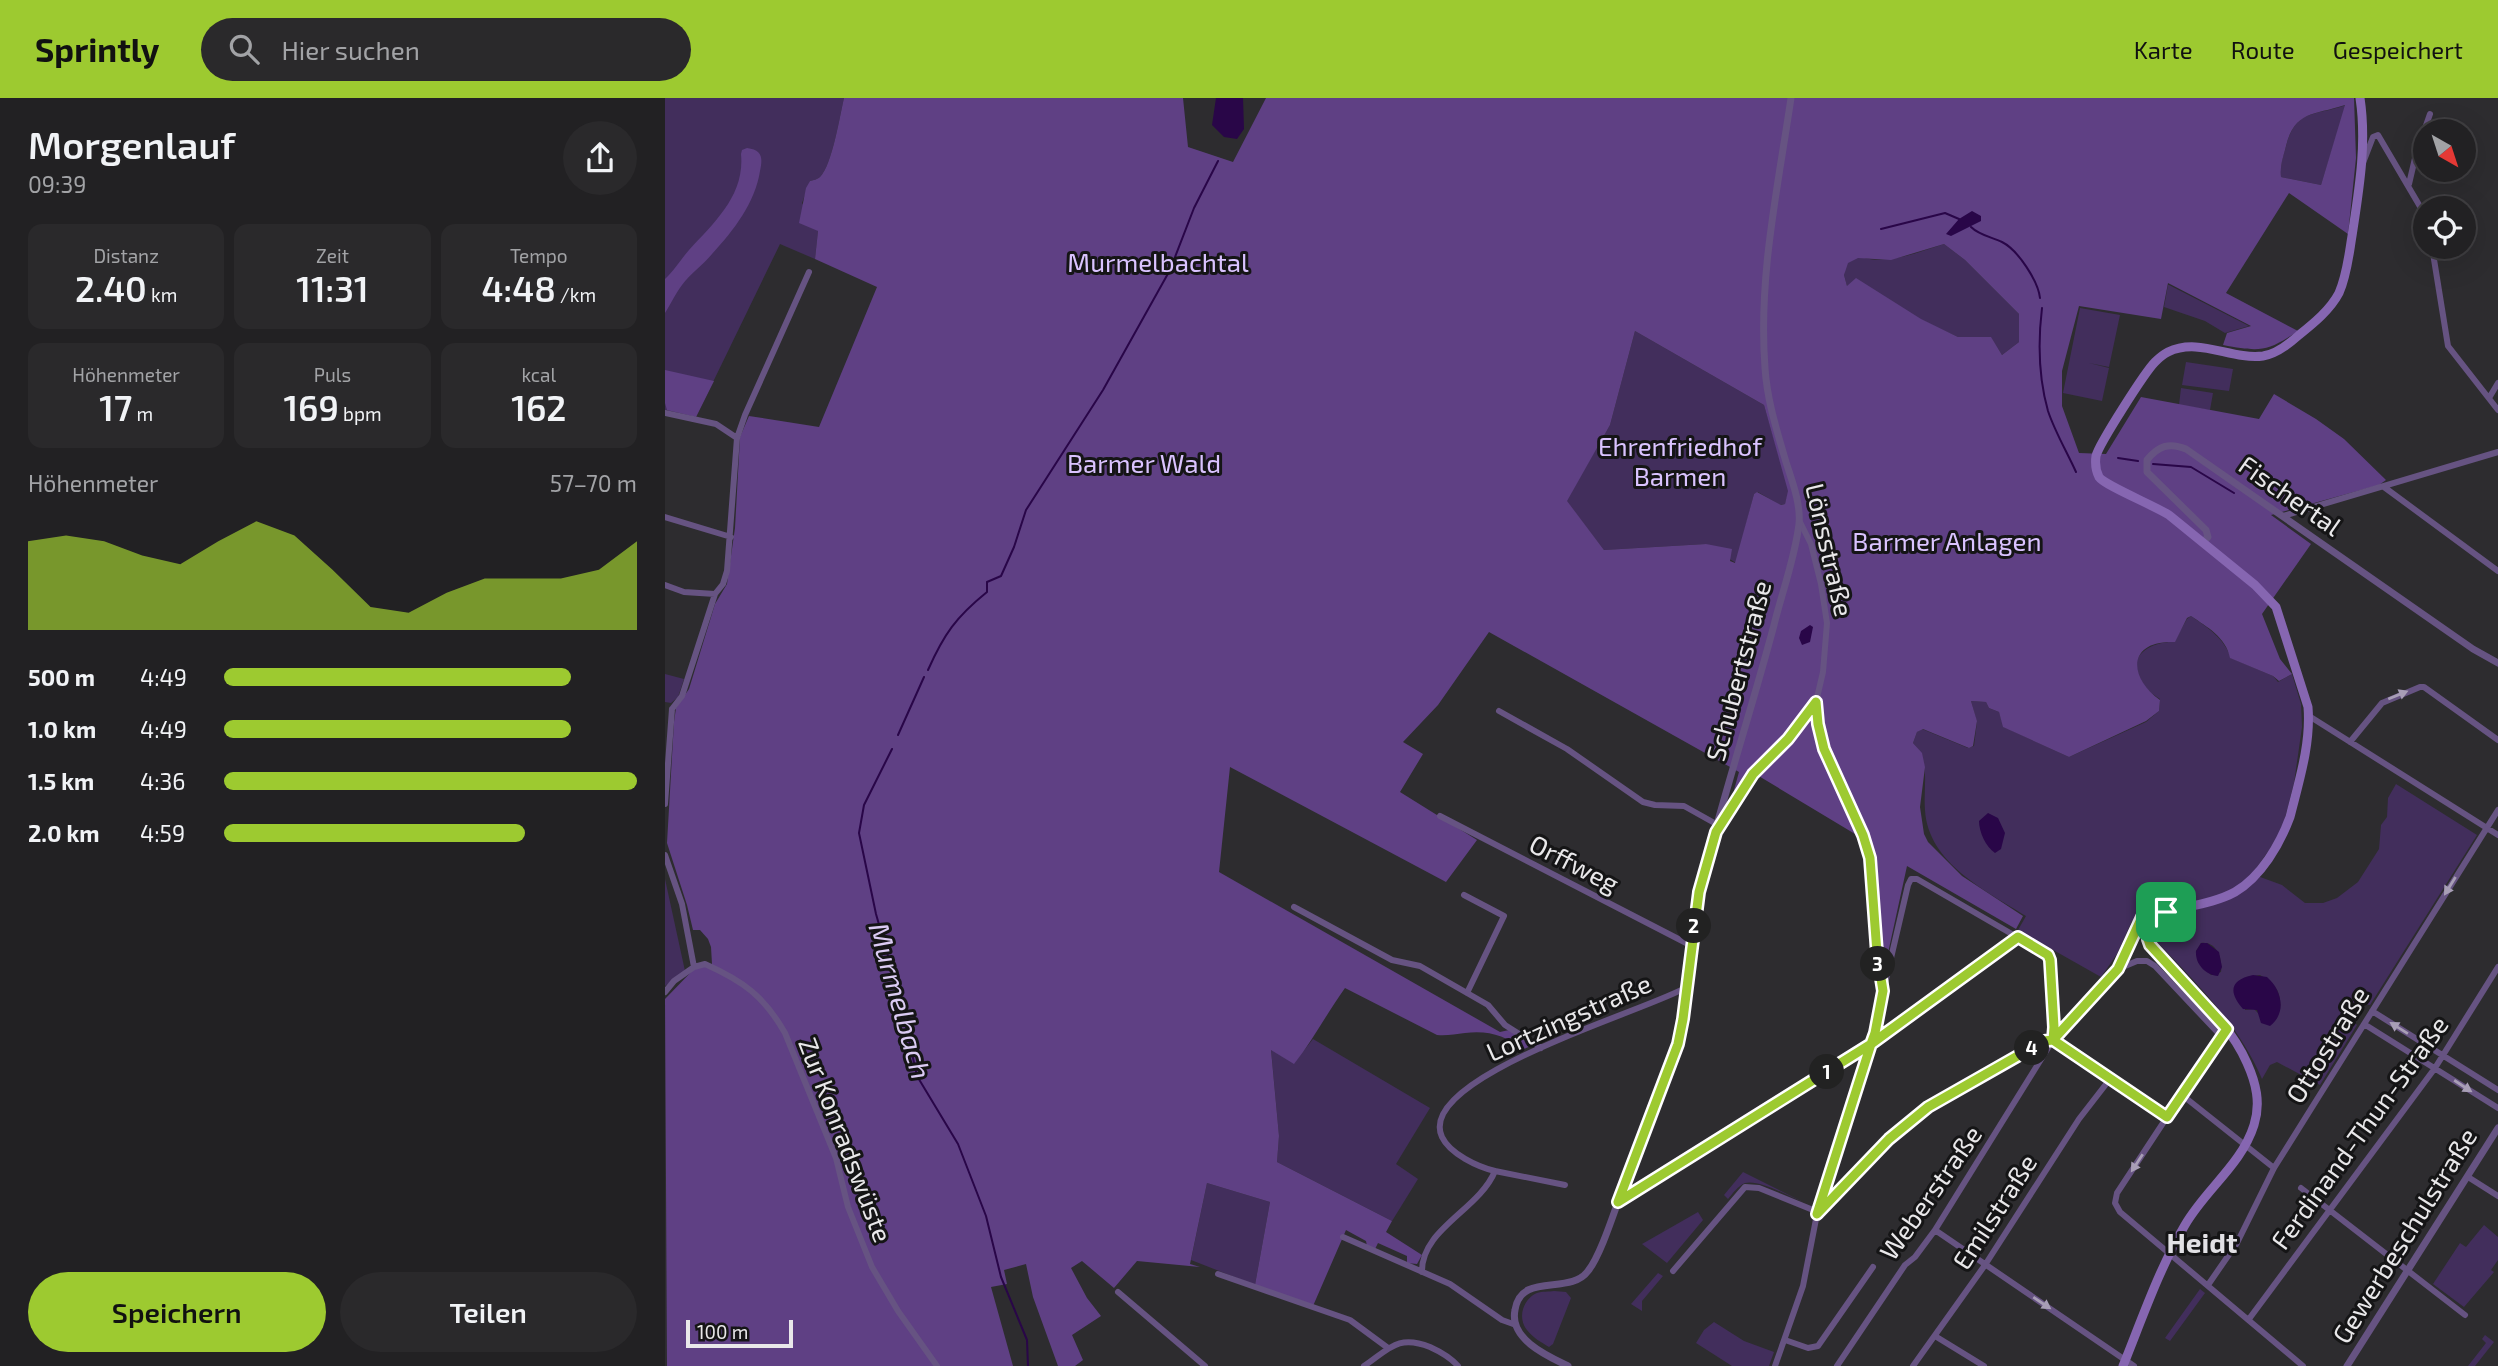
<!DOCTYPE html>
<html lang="de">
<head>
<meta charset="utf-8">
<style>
  body { margin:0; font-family:"Exo 2",sans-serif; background:#2a292b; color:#f1f3f6; height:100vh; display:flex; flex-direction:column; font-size:26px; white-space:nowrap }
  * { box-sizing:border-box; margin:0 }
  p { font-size:23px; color:#a2a3a6 }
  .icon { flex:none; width:38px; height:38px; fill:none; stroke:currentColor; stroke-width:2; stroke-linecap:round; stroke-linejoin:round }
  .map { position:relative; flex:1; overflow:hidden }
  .side { display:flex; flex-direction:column; background:#222123; width:665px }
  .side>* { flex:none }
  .needle { width:46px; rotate:141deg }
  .buttons { position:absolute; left:1748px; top:21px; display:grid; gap:14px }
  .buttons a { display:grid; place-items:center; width:63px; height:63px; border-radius:50%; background:#222123; box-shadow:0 7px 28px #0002,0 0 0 2px #3f3e41; font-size:35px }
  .scale { position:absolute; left:21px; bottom:18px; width:107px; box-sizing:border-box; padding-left:7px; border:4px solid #e9e8ea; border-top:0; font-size:19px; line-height:24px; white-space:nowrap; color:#e9e8ea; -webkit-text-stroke:5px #151516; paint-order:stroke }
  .pin { position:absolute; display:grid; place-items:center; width:60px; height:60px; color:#fff; margin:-30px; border-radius:14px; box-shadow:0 4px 10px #0006 }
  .km { position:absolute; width:35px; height:35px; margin:-18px; border-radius:50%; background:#222; color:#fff; font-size:19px; line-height:35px; text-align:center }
  .round { display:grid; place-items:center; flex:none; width:74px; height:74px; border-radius:37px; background:#2a292b }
  .overview { display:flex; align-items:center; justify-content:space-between; height:119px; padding:0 28px }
  h1 { font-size:38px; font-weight:600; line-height:52px }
  .metrics { display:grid; grid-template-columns:repeat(3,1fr); gap:10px; height:119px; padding:7px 28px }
  .metrics div { display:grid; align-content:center; border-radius:14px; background:#2a292b; text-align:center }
  .metrics b { font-size:35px; font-weight:600 }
  .metrics small { font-size:19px; font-weight:400 }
  .metrics p { font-size:19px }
  .chart { height:196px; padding:14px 28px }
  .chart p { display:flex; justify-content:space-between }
  .chart svg { width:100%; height:126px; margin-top:7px; fill:#9dca30; opacity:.7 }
  .action { display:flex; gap:14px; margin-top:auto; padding:14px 28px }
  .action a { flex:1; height:80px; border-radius:42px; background:#9dca30; color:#111; font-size:28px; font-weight:600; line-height:80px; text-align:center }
  .action a+a { background:#2a292b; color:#f1f3f6 }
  ul { padding:0 28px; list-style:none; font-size:23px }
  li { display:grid; grid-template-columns:112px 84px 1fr; align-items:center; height:52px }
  li i { height:18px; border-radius:9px; background:#9dca30 }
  header { display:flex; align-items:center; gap:42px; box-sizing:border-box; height:98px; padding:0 35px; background:#9dca30; color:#111 }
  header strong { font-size:33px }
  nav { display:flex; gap:38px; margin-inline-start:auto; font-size:24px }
  .search { width:490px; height:63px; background:#2a292b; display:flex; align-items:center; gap:18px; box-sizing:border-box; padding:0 24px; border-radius:38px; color:#a2a3a6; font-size:26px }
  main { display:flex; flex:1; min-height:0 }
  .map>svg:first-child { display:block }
  .green { fill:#422e5c; fill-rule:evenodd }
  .forest { fill:#5f4084; fill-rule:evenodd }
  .water { fill:#290648 }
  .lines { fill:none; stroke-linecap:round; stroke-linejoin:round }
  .stream { stroke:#290648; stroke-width:2 }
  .minor { stroke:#665382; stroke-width:6 }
  .tertiary { stroke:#665382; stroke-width:7 }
  .secondary { stroke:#8666b1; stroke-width:9 }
  .oneway { fill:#a89eb6 }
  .route-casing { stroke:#fff; stroke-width:14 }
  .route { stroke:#9dca30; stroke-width:9 }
  .labels { text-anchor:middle; stroke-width:6; stroke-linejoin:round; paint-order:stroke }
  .park-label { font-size:26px; fill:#dac3ff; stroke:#151516 }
  .street-label { font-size:26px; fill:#e9e8ea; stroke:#151516 }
  .water-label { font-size:28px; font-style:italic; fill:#dbcbf3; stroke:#151516 }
  .neighbourhood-label { font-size:28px; font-weight:bold; fill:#e2e1e5; stroke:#151516 }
</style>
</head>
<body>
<header>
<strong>Sprintly</strong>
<div class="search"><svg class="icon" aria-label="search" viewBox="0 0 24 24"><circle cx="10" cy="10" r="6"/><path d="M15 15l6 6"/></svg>Hier suchen</div>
<nav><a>Karte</a><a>Route</a><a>Gespeichert</a></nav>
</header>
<main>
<section class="side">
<div class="overview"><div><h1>Morgenlauf</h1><p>09:39</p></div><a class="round"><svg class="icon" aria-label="share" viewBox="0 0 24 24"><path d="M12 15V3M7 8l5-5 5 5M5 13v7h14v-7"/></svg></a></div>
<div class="metrics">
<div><p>Distanz</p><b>2.40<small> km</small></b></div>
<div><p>Zeit</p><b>11:31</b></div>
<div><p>Tempo</p><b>4:48<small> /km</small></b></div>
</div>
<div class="metrics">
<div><p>Höhenmeter</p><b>17<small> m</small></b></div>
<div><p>Puls</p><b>169<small> bpm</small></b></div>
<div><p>kcal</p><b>162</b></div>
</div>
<div class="chart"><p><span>Höhenmeter</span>57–70 m</p>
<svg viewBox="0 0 160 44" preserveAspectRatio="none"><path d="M0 44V13L10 11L20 13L30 18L40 21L50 13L60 6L70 11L80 23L90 36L100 38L110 31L120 26L130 26L140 26L150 23L160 13V44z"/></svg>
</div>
<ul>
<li><b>500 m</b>4:49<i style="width:84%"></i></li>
<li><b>1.0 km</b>4:49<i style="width:84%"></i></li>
<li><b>1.5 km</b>4:36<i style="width:100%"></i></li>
<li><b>2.0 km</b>4:59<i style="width:73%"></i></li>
</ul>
<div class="action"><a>Speichern</a><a>Teilen</a></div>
</section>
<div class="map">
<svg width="1833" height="1268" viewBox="0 0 1833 1268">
  <rect width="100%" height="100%" fill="#2d2c2f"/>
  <!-- green -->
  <path class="green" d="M 0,0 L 179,0 C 175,17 167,67 155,79 C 153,81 149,82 145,83 L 137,105 L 153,133 L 150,161 L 115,146 L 31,319 L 0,312 Z
    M 1681,7 L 1656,87 L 1616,79 C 1615,70 1617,61 1620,52 C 1630,10 1647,19 1681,7 Z
    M 1279,146 L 1300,162 L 1354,216 L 1354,244 L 1337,257 L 1326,240 L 1293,239 L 1182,188 L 1179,177 L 1183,152 C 1210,173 1250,155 1279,146 Z
    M 1503,187 L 1504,187 L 1584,228 L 1560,235 L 1540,223 L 1499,209 Z
    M 1415,210 L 1455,217 L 1444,269 L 1424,265 L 1444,270 L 1437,303 L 1398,295 Z
    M 970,233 L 1099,307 L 1124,393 L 1120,406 L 1115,407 L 1093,394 L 1089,396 L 1071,465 L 1041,446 L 939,452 L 901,403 L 945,327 Z
    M 1521,264 L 1568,271 L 1564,293 L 1517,287 Z
    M 1516,290 L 1548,295 L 1545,312 L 1514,307 Z
    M 1526,518 C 1543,530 1559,540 1566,560 L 1608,578 L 1613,584 L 1627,576 L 1636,606 L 1637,629 L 1629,685 L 1619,724 L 1609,745 L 1587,776 L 1617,787 L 1640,805 L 1658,805 L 1672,800 L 1693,784 L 1714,751 L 1716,727 L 1722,719 L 1723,700 L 1731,686 L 1812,737 L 1705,907 L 1693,905 L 1686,912 L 1686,921 L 1692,927 L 1655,987 L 1612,964 L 1605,967 L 1597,981 C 1571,920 1520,874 1475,826 L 1467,823 L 1452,856 L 1436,879 L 1353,832 L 1361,818 C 1321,793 1263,765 1260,712 C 1258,687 1266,664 1248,645 L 1252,634 L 1257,631 L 1303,650 L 1309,648 L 1312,624 L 1306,603 L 1321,604 L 1324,610 L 1334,614 L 1339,629 L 1404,659 L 1481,624 L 1494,613 L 1495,601 C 1489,597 1481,592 1477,586 C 1458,560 1485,543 1509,544 L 1522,521 ZM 1536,845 C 1552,843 1558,861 1556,874 L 1546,877 L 1533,864 L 1531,853 ZM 1595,877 C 1610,885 1617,894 1615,912 L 1594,916 L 1589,911 L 1580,912 L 1581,879 Z
    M 0,576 L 19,581 L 13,599 L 6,605 L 0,604 Z
    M 0,781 L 20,873 L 0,888 Z
    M 648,941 L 765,1010 L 731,1066 L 753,1081 L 727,1123 L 612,1064 L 614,1038 L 606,951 L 629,965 Z
    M 1078,1074 L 1140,1105 C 1126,1099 1094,1081 1080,1085 C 1073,1088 1068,1095 1063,1101 L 1059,1097 Z
    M 542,1085 L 605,1104 L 590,1187 L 526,1162 Z
    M 1033,1114 L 1038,1122 L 1002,1165 L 977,1146 Z
    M 1819,1127 L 1833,1139 L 1833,1162 L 1826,1172 L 1829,1174 L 1799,1209 L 1768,1186 L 1795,1145 L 1801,1149 Z
    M 993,1175 L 998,1178 L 977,1203 L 977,1213 L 966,1206 Z
    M 1535,1191 L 1540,1195 L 1505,1243 L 1500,1240 Z
    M 889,1193 L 901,1194 L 906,1200 L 888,1246 L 884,1249 C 876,1244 868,1240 862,1232 C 852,1220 858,1201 872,1195 C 877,1193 884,1194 889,1193 Z
    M 1049,1224 L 1079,1243 L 1109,1254 L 1104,1268 L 1067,1268 L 1031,1245 L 1039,1232 Z
    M 1820,1237 L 1829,1244 L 1810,1268 L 1803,1268 L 1821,1245 L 1817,1241 Z"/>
  <!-- forest -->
  <path class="forest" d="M 179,0 L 518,0 L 523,49 L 568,64 L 601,0 L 1689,0 L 1691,60 L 1683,136 L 1624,95 L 1561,195 L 1633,233 C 1602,254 1595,254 1558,247 L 1562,235 L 1586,228 L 1503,185 L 1496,221 L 1414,208 L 1397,273 L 1397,308 L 1414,355 L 1441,356 L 1476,299 L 1594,321 L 1609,296 L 1651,321 L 1679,341 L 1721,382 L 1714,387 L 1606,417 L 1646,446 L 1597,516 L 1615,561 L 1627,576 L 1614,583 L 1608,578 L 1565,560 C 1561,539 1542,529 1526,518 L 1522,520 L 1510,544 C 1463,542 1462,578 1495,602 L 1494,613 L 1481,623 L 1404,659 L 1338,629 L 1334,614 L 1324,610 L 1321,604 L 1306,603 L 1312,623 L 1308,648 L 1304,650 L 1258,631 L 1252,634 L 1248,645 L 1257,655 L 1260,669 L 1255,709 L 1259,736 L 1263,744 L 1297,778 L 1358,818 L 1351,831 L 1242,768 L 1223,855 L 1217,854 L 1212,764 L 1204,737 L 1190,736 L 1087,674 L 1073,692 L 1069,692 L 1074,674 L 824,534 L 773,607 L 738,644 L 758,656 L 735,694 L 812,742 L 781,784 L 565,669 L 554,774 L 835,934 L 844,932 L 868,947 L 859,951 C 840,938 824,932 800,935 C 790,936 782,938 772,937 L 680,890 C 662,915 648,942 629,966 L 606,952 L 614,1038 L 612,1064 L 727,1123 L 721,1134 L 757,1157 L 752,1166 L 742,1165 L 742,1158 L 713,1145 L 710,1151 L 702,1148 L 701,1143 L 681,1132 L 648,1208 L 590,1187 L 605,1104 L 542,1085 L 525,1166 L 535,1169 L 472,1163 L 449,1190 L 417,1163 L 406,1170 L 422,1200 L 436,1218 L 407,1237 L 418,1262 L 410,1268 L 393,1268 L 368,1199 L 361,1166 L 339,1172 L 342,1186 L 326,1189 L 348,1268 L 2,1268 L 0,901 L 29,871 L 47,866 L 46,849 L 43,841 L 35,832 L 28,832 L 22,807 L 2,745 L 9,624 L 11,610 L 24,591 L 50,506 L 62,486 L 70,430 L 75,339 L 84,318 L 154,329 L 212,189 L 150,161 L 153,133 L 134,125 L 141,90 L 145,83 C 149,82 153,81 155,79 C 167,67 175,17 179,0 ZM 1680,7 L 1656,87 L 1616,79 C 1615,70 1617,62 1620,52 C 1629,12 1647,18 1680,7 ZM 1279,146 L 1300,162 L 1354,216 L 1354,244 L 1337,257 L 1326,239 L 1293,239 L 1256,221 L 1191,180 L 1182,188 L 1179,177 L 1183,165 L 1193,160 L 1226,162 ZM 970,233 L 1099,307 L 1123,393 L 1120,406 L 1116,407 L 1092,394 L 1089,396 L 1070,465 L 1065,463 L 1067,451 L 1041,446 L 939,452 L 902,403 L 945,327 Z
    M 82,50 C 97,52 98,59 95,73 C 90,105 69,132 47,156 C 38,167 25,176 17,187 C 10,196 6,206 0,215 L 0,181 C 9,173 16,161 24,152 C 50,124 80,97 76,56 L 77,52 Z
    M 0,272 L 49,283 L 31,319 L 2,312 L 0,305 Z"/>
  <!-- water -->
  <path class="water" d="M 551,0 L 578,0 L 579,31 L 572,41 L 559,39 L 547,27 Z
    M 1307,113 L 1316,118 L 1316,123 L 1286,138 L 1281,136 L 1294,121 Z
    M 1145,527 L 1148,529 L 1145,544 L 1137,547 L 1134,540 L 1136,533 Z
    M 1323,715 L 1333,720 L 1340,735 L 1336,751 L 1330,755 C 1321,749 1314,734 1314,723 Z
    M 1536,845 L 1542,845 L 1554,854 L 1557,869 L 1553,878 C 1541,877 1530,866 1531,853 Z
    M 1588,877 L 1602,879 C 1617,892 1622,915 1605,928 L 1596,925 L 1592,912 L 1578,911 C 1563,894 1565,882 1588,877 Z"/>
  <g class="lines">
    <!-- stream -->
    <path class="stream" d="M 1306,129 C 1314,137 1326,139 1337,144 C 1353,152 1373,183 1375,200
      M 1216,131 L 1280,115 L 1294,121
      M 1377,210 C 1373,243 1374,281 1383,313 C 1390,334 1402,354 1411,374
      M 1453,360 L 1473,363
      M 1488,366 L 1526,369 L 1569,395
      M 263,572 C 279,536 291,519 322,494 L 322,484 L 336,478 L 349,449 L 361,412 L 438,292 L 505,172 L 529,110 L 553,63
      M 233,637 L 259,579
      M 227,651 L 199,707 L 194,735 L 211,816 L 233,893 L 252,978 L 293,1046 L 321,1118 L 336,1179 L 362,1242 L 363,1268"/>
    <!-- minor -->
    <path class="minor" d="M 1698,65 L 1708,39 L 1713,37 L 1760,117
      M 1744,86 L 1751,56 L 1765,16
      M 1767,149 L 1783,248 L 1833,312
      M 1824,300 L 1833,285
      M 0,315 L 51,326 L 72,340
      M 1719,389 L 1833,473
      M 1618,418 L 1833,354
      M 0,419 L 66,439
      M 0,487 L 19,494 L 50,496
      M 7,611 L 17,598 L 50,496 L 58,486 L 62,473 L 72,340 L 80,317 L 144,174
      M 834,613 L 902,651 L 978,704 L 990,707 L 1019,708 L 1053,727
      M 1644,618 L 1833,737
      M 1685,644 L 1717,605 L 1755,589 L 1759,589 L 1833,642
      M 0,706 L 7,611
      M 775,718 L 1027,848
      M 1054,729 L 1088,676 L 1123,641 L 1151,604
      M 0,757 L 17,806 L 29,869 L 40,866 C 78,883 99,898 120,935 L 171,1060 L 183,1109 L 207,1169 L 233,1213 L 272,1268
      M 799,797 L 839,818 L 802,895
      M 629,809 L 727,862 L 755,868 L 823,907 L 840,927 L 876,950
      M 1453,871 L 1478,817 L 1484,814 L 1500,814
      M 1219,890 L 1243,787 L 1246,781 L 1252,781 L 1383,857 L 1385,862 L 1388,940
      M 0,894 L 9,883 L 29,869
      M 1707,913 L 1833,992
      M 1699,926 L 1833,1010
      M 1556,937 L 1452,1095 L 1450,1105 L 1455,1114 L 1638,1268
      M 1388,942 L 1502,1019
      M 1517,997 L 1609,1070
      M 830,1073 L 900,1087
      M 1803,1079 L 1833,1098
      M 1636,1090 L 1800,1217
      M 953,1104 L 1206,946 L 1353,840
      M 1155,1113 L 1224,1041 L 1263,1009 L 1379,943 L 1388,942
      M 1270,1132 L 1469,1268
      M 678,1139 L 785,1186 L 837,1222 L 851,1227
      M 1008,1173 L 1080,1089 L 1094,1090 L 1153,1114
      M 757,1174 C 756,1131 814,1112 830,1073 C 813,1069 785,1056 777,1039 C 749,979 984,912 1022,889
      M 553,1176 L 685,1222 L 723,1250
      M 1543,1187 L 1572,1145 L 1609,1070 L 1833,712
      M 453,1194 L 540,1268
      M 1584,1221 L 1770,970 L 1833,869
      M 1270,1238 L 1319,1268
      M 1120,1242 L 1143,1250 L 1153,1248 L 1208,1169
      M 699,1268 C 724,1251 733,1236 765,1249 C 776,1254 785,1259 793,1268
      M 1110,1268 L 1138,1188 L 1152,1116 L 1211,935 L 1218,893 L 1212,855 L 1204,760 L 1198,737 L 1159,651 L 1153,626 L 1151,604 L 1158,574 L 1162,525 L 1156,486 L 1146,446 L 1134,422
      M 1172,1268 L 1240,1167 L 1250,1159 L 1270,1132 L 1388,942 L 1453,871 L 1472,863 L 1482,863 L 1490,868 L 1556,938
      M 1248,1268 L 1320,1167 L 1414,1021 L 1445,981"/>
    <!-- tertiary -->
    <path class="tertiary" d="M 1538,444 L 1543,439 L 1541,432 L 1482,374 L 1482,362 C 1493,348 1504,344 1521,351 L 1808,551 L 1833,565
      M 903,1268 C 882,1258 844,1241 850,1212 C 856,1173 905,1198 923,1173 C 936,1157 950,1111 958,1090 C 976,1042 999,996 1013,947 C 1028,891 1024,831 1039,775 C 1060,692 1087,610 1109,527 C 1117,494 1130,460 1134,426 C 1136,406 1127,383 1121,364 C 1112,333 1102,302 1100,270 C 1093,179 1113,89 1126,0
      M 1682,1268 L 1833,1030"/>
    <!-- secondary -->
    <path class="secondary" d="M 1458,1268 C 1477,1221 1494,1171 1520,1127 C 1540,1092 1577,1066 1589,1027 C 1596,1005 1591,985 1582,965 C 1561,917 1516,887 1485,847 C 1478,831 1486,820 1501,814 C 1523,808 1550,805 1570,794 C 1596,779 1615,746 1625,719 C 1634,683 1646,646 1643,609 L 1611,509 L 1590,487 L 1504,417 C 1490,408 1439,387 1434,379 C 1431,373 1430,365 1431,358 C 1434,346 1480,274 1490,264 C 1494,260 1499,256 1503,254 C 1534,239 1566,262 1598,258 C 1611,256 1624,246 1634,237 C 1649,225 1665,212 1674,195 C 1682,177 1684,156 1687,138 C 1694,92 1702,46 1695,0"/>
  </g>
  <!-- one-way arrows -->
  <defs><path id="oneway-solid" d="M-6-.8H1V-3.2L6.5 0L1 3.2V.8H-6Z" transform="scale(1.75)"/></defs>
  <g class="oneway">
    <use href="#oneway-solid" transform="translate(1733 597) rotate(-22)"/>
    <use href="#oneway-solid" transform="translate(1785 788) rotate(122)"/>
    <use href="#oneway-solid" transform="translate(1734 930) rotate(-148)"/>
    <use href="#oneway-solid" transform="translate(1798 988) rotate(33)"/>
    <use href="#oneway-solid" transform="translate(1472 1065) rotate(123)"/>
    <use href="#oneway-solid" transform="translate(1377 1205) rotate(34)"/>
  </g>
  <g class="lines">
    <defs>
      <path id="route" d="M 1501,814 L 1484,814 L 1478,817 L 1453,871 L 1388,942 L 1389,929 L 1385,862 L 1383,857 L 1353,839 L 1206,946 L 953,1104 L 1013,946 L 1018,921 L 1034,794 L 1051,734 L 1088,676 L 1123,641 L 1151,604 L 1153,626 L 1159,651 L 1198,737 L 1205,760 L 1212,855 L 1218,893 L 1210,935 L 1206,946 L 1152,1116 L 1224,1041 L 1263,1009 L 1379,943 L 1388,942 L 1502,1019 L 1562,931 L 1485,847 C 1478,832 1486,819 1501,814"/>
    </defs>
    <!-- route casing -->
    <use href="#route" class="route-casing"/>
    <!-- route -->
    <use href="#route" class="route"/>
  </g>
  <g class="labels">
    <!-- park labels -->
    <g class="park-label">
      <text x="493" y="174">Murmelbachtal</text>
      <text x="1015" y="358">Ehrenfriedhof<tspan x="1015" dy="30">Barmen</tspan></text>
      <text x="479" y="375">Barmer Wald</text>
      <text x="1282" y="453">Barmer Anlagen</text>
    </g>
    <!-- street labels -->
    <g class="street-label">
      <text transform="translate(1625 398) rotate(35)" y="9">Fischertal</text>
      <text transform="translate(1164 452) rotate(77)" y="9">Lönsstraße</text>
      <text transform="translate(1074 573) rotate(-75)" y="9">Schubertstraße</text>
      <text transform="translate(909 766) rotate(27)" y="9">Orffweg</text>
      <text transform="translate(904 920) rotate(-24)" y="9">Lortzingstraße</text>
      <text transform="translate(1663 947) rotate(-58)" y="9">Ottostraße</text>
      <text transform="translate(1695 1035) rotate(-54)" y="9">Ferdinand-Thun-Straße</text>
      <text transform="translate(180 1042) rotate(69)" y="9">Zur Konradswüste</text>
      <text transform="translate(1266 1095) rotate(-55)" y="9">Weberstraße</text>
      <text transform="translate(1330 1114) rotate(-57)" y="9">Emilstraße</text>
      <text transform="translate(1740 1138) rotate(-58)" y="9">Gewerbeschulstraße</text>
    </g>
    <!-- water labels -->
    <g class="water-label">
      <text transform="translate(235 903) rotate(74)" y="10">Murmelbach</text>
    </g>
    <!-- neighbourhood labels -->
    <g class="neighbourhood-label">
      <text x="1537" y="1155">Heidt</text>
    </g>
  </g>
</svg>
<div class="buttons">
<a><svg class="needle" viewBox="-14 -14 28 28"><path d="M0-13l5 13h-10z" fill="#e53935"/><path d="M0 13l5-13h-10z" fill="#a2a3a6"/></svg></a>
<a><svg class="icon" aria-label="locate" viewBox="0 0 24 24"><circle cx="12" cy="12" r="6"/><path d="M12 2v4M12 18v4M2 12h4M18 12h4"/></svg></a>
</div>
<div class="scale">100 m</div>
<div class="pin" style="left:1501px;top:814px;background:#1e9e55"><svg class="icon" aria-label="arrive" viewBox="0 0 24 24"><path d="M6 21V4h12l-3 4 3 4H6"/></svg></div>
<b class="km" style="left:1162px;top:974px">1</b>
<b class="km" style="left:1029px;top:828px">2</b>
<b class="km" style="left:1213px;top:866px">3</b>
<b class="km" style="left:1367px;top:950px">4</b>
</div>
</main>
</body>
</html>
